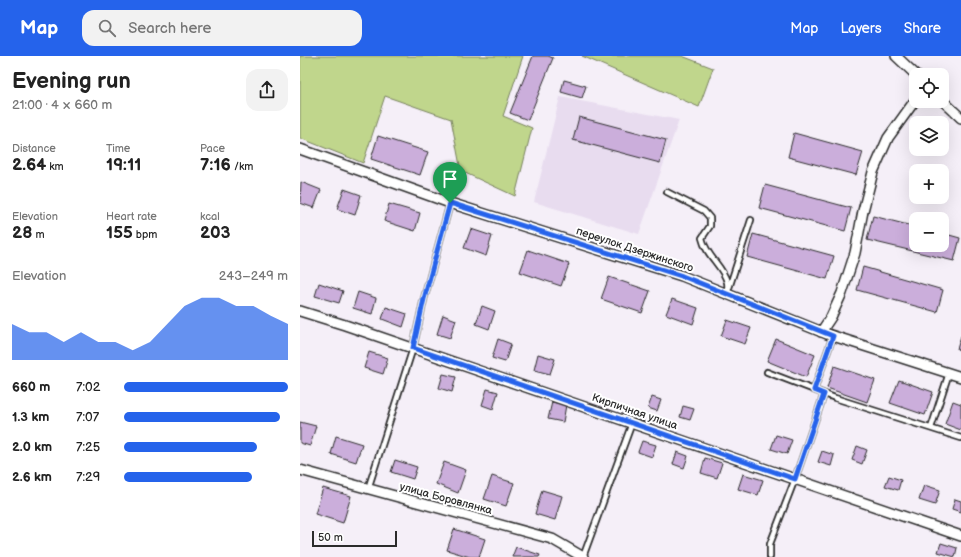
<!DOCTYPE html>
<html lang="en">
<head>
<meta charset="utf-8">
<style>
  body { margin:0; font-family:"Balsamiq Sans",sans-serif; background:#f2f2f2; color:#222; height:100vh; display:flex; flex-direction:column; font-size:15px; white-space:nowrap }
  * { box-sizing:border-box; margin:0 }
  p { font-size:13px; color:#767676 }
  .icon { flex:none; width:22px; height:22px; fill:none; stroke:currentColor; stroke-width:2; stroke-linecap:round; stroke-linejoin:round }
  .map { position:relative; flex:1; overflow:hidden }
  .sheet { display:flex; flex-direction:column; background:#fff; width:300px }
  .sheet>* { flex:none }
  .controls { position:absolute; left:609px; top:12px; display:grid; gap:8px }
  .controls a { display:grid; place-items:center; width:40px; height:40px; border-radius:8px; background:#fff; box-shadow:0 4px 16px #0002; font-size:20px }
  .scale { position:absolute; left:12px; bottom:10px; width:85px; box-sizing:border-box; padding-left:4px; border:2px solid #2b2b2b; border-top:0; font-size:11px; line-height:14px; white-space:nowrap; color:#2b2b2b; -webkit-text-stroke:3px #fff; paint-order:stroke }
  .pin { position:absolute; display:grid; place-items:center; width:34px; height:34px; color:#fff; margin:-41px -17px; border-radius:50% 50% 50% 0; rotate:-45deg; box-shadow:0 0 4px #0007 }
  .pin .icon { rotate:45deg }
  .round { display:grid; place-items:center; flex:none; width:42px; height:42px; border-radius:12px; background:#f2f2f2 }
  .headline { display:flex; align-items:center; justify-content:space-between; height:68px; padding:0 12px }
  h1 { font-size:22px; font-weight:600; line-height:30px }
  .stats { display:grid; grid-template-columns:repeat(3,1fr); gap:6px; height:68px; padding:4px 12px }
  .stats div { display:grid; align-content:center }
  .stats b { font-size:17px; font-weight:600 }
  .stats small { font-size:11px; font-weight:400 }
  .stats p { font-size:11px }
  .chart { height:112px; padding:8px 12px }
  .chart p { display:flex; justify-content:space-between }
  .chart svg { width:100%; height:72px; margin-top:4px; fill:#2563eb; opacity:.7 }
  ul { padding:0 12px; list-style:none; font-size:13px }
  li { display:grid; grid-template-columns:64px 48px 1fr; align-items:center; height:30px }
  li i { height:10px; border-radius:5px; background:#2563eb }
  header { display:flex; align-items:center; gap:24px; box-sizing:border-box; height:56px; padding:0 20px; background:#2563eb; color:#fff }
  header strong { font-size:19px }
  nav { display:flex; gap:22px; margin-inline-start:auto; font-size:14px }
  .search { width:280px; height:36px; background:#f2f2f2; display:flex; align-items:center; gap:10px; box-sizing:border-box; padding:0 14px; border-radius:12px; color:#767676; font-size:15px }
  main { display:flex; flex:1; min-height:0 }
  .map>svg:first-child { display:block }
  .built { fill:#e8dcef }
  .green { fill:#c0d68c; stroke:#76805c }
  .building { fill:#cbaedb; stroke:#2b2b2b }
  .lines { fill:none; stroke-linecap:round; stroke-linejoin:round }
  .lane-casing { stroke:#2b2b2b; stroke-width:8 }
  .street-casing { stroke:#2b2b2b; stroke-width:12 }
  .lane { stroke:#fff; stroke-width:4.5 }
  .street { stroke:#fff; stroke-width:9 }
  .route-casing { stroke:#fff; stroke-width:8 }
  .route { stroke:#2563eb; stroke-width:5 }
  .labels { text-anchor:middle; stroke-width:4; stroke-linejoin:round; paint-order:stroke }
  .street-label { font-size:11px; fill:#2b2b2b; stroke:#fff }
</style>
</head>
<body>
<header>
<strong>Map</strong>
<div class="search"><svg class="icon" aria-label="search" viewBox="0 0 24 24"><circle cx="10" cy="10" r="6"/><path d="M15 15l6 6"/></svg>Search here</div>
<nav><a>Map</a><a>Layers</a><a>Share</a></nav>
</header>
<main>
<section class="sheet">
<div class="headline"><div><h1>Evening run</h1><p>21:00 · 4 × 660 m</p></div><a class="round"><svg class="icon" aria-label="share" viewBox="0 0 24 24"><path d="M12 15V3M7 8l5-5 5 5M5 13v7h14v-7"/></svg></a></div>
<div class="stats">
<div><p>Distance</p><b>2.64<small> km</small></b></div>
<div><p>Time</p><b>19:11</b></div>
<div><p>Pace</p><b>7:16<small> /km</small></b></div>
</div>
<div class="stats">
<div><p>Elevation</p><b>28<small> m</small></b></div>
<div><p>Heart rate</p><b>155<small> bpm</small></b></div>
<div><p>kcal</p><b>203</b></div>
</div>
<div class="chart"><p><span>Elevation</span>243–249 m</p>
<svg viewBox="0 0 160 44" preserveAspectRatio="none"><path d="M0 44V22L10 27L20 27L30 33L40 27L50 33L60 33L70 38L80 33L90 22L100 11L110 6L120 6L130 11L140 11L150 17L160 22V44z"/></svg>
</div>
<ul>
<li><b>660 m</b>7:02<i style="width:100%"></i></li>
<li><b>1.3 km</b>7:07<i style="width:95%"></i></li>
<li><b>2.0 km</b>7:25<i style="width:81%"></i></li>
<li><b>2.6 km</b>7:29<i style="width:78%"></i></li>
</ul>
</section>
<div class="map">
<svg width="661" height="501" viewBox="0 0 661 501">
  <rect width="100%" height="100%" fill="#f5eff8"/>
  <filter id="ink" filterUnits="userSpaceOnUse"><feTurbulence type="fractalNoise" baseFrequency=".025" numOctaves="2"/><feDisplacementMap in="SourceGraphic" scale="8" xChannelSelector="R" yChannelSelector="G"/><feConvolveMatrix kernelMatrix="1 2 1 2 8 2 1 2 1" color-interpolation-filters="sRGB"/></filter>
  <g filter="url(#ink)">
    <!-- built -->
    <path class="built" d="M 260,41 L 379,64 L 339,178 L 234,146 Z"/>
    <!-- green -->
    <path class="green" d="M 0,0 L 223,0 L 203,60 L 232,72 L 215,140 L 161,115 L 151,63 L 85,40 L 63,107 L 0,82 Z
      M 282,0 L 382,0 L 413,12 L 399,51 Z"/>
    <!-- building -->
    <path class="building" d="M 233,0 L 248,0 L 253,2 L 228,64 L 210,57 Z
      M 264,24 L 286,30 L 282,42 L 261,36 Z
      M 279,61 L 366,84 L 360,107 L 273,84 Z
      M 494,77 L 563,96 L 556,119 L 488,101 Z
      M 78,80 L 128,96 L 120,119 L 71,103 Z
      M 1,126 L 21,134 L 14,152 L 0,147 Z
      M 465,129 L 551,152 L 545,175 L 459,152 Z
      M 44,133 L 61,139 L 55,159 L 37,153 Z
      M 89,148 L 120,157 L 115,175 L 84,165 Z
      M 573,160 L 616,171 L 616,189 L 642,189 L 642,177 L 660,182 L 654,205 L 567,184 Z
      M 171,173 L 192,180 L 186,200 L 164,192 Z
      M 453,178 L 534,200 L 527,223 L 447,201 Z
      M 228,194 L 269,208 L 261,230 L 220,216 Z
      M 563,211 L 643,234 L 637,256 L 557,234 Z
      M 309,221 L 350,235 L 342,257 L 301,243 Z
      M 19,227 L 43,235 L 39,247 L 15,240 Z
      M 58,236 L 76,242 L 72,258 L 53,252 Z
      M 372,243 L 398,252 L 393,268 L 366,258 Z
      M 182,250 L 195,255 L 189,273 L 176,268 Z
      M 86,251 L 107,258 L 103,271 L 82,263 Z
      M 143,259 L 156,264 L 150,282 L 137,278 Z
      M 427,264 L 451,272 L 445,288 L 421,280 Z
      M 661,280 L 661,295 L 657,293 Z
      M 198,283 L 211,288 L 205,306 L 192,302 Z
      M 476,283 L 515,299 L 506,321 L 467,305 Z
      M 69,296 L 88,302 L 83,318 L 64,312 Z
      M 238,298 L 255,303 L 250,318 L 234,314 Z
      M 534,310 L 575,324 L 567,346 L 527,332 Z
      M 143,318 L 156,321 L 152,336 L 139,332 Z
      M 599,324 L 633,336 L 625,359 L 590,347 Z
      M 187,333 L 198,336 L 193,353 L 182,349 Z
      M 352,341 L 361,344 L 357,355 L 348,352 Z
      M 653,345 L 661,348 L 661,374 L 645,368 Z
      M 252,346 L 266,349 L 263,366 L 248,363 Z
      M 383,350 L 394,353 L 390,364 L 380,361 Z
      M 0,366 L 16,370 L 10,390 L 0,387 Z
      M 476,379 L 492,384 L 487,398 L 471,393 Z
      M 36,380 L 62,388 L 56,406 L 31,398 Z
      M 342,385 L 356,389 L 352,401 L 338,396 Z
      M 557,390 L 567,394 L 562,408 L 552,404 Z
      M 522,395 L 534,399 L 531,410 L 518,406 Z
      M 377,396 L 388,400 L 384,412 L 373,408 Z
      M 405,402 L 422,407 L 417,422 L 401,417 Z
      M 95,404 L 117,411 L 113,423 L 91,416 Z
      M 144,406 L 166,414 L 158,437 L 136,428 Z
      M 443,418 L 463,424 L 458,439 L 438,433 Z
      M 192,420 L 214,427 L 206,450 L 184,443 Z
      M 589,420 L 601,424 L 598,434 L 585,430 Z
      M 624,429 L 640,434 L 635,449 L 619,444 Z
      M 23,432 L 51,440 L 43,467 L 15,458 Z
      M 242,434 L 262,440 L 255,464 L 235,458 Z
      M 655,443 L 661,445 L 661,456 L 652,453 Z
      M 154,473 L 185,483 L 179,501 L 170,501 L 147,494 Z
      M 641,487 L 657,492 L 655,501 L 638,496 Z
      M 216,491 L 240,499 L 239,501 L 212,501 Z"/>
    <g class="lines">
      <defs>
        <path id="lane" d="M 367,136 L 404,155 L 410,162 L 410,170 L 402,182 C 406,200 423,210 427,226 C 428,229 427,235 427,238
          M 428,235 L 451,164
          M 467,316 L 535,342 L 661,382
          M 514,334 L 533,280
          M 631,372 L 649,317
          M 68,433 L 113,292 L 124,243 L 150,147
          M 283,501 L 332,367
          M 470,501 L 470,488 L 495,423 L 524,338"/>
        <path id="street" d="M 596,0 L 616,19
          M 642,44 L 661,62
          M 0,93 L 150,147 L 382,220 L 527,278 L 661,321
          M 0,255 L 45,269 L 661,480
          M 521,276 L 531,261 L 542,237 L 555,197 L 563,155 L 573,116 L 588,82 L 616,43
          M 0,414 L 252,483 L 283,501"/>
      </defs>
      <!-- lane casing -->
      <use href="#lane" class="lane-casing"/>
      <!-- street casing -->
      <use href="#street" class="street-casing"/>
      <!-- lane -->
      <use href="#lane" class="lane"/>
      <!-- street -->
      <use href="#street" class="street"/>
    </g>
  </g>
  <g class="lines" filter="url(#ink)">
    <defs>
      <path id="route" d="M 150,147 L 382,220 L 533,280 L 514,334 L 524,338 L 495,423 L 113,292 L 124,243 Z"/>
    </defs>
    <!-- route casing -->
    <use href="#route" class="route-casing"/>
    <!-- route -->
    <use href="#route" class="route"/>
  </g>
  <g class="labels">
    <!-- street labels -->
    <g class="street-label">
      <text transform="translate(335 193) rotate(18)" y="4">переулок Дзержинского</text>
      <text transform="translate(335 355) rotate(19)" y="4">Кирпичная улица</text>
      <text transform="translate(146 442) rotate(15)" y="4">улица Боровлянка</text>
    </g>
  </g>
</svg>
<div class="controls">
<a><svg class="icon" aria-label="locate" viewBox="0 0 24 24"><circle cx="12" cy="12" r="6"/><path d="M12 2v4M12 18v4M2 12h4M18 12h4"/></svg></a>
<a><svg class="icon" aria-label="layers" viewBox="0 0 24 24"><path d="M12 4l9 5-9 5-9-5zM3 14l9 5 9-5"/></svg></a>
<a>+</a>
<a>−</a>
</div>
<div class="scale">50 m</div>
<div class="pin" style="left:150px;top:147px;background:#1e9e55"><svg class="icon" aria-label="arrive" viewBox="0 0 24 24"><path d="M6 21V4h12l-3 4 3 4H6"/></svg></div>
</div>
</main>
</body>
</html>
